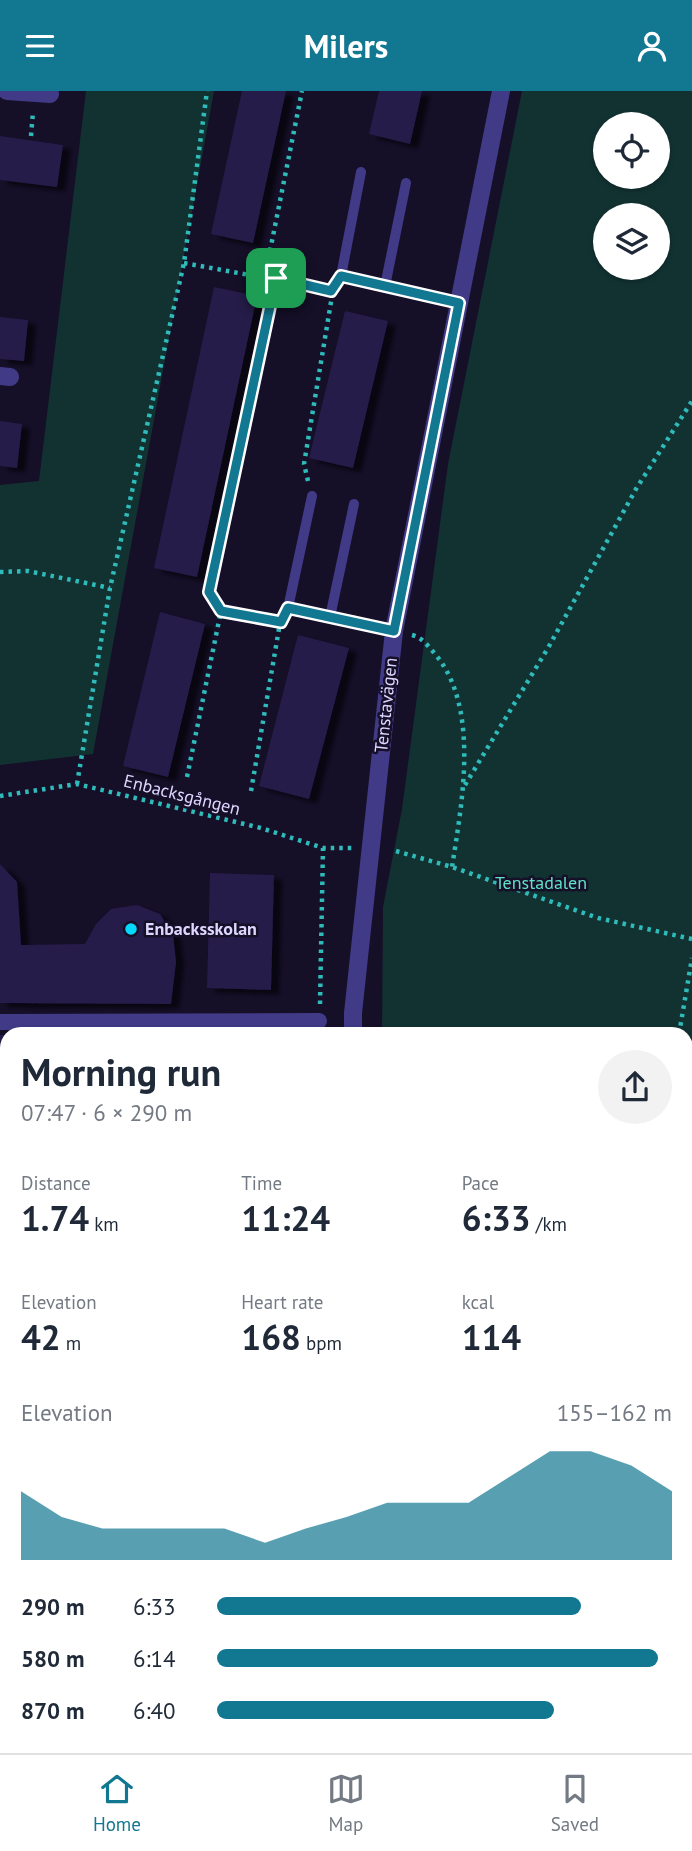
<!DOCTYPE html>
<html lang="en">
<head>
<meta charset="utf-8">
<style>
  body { margin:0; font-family:"PT Sans",sans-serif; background:#f2f2f3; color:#1f2937; height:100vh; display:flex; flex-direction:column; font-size:26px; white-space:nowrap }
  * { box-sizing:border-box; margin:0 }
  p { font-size:23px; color:#747a83 }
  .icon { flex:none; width:38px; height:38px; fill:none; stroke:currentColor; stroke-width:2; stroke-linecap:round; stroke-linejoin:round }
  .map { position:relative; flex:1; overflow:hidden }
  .panel { position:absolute; left:0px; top:936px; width:693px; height:726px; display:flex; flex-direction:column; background:#fff; border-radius:21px 21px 0 0; box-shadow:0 2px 5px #0004 }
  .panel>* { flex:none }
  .tools { position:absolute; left:593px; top:21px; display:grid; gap:14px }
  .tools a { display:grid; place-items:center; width:77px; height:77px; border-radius:50%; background:#fff; box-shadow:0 2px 5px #0004; font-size:35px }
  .pin { position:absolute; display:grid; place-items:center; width:60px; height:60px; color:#fff; margin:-30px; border-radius:14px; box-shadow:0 4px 10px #0006 }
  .round { display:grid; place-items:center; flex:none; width:74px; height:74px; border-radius:37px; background:#f2f2f3 }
  .overview { display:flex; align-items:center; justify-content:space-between; height:119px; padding:0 21px }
  h1 { font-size:38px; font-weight:800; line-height:52px }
  .stats { display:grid; grid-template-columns:repeat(3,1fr); gap:10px; height:119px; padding:7px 21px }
  .stats div { display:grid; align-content:center }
  .stats b { font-size:35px; font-weight:800 }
  .stats small { font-size:19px; font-weight:400 }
  .stats p { font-size:19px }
  .chart { height:196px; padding:14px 21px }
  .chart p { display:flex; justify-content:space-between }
  .chart svg { width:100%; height:126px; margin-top:7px; fill:#127891; opacity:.7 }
  ul { padding:0 21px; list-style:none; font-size:23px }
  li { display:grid; grid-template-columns:112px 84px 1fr; align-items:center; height:52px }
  li i { height:18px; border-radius:9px; background:#127891 }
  header { display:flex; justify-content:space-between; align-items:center; height:91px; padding:0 21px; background:#127891; color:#fff; font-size:32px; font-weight:800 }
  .menu { display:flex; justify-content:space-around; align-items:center; height:98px; border-top:2px solid #e0e1e3; background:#fff; font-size:19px; color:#747a83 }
  .menu a { display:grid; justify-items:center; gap:4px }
  .menu .current { color:#127891 }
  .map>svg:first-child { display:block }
  .green { fill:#123232; fill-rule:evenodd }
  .building { fill:#271b49; filter:url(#shadow) }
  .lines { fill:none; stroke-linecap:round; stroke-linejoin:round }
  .path { stroke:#2ebbba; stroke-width:4.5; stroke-dasharray:3.5 5; stroke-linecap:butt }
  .service { stroke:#413a87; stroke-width:10 }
  .pedestrian { stroke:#413a87; stroke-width:16 }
  .minor { stroke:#413a87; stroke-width:18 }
  .tertiary { stroke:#413a87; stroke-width:18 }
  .route-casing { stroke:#fff; stroke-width:14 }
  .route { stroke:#127891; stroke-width:9 }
  .poi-dot { fill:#03d9ff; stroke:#150f28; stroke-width:2.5 }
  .labels { text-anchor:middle; stroke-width:5; stroke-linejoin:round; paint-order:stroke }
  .street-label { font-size:18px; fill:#ddd7ff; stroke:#150f28 }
  .park-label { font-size:18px; fill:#60e2c8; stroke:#150f28 }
  .poi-label { font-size:18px; font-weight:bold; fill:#ddd7ff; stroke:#150f28; text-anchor:start }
</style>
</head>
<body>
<header><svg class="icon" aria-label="menu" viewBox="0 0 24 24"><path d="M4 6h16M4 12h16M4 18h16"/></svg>Milers<svg class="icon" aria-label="person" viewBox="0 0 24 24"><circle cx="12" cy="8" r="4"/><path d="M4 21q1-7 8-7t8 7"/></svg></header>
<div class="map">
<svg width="692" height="1662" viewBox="0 0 692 1662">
  <defs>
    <filter id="shadow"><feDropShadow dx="8" dy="4.5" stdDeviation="2" flood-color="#0009"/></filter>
  </defs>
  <rect width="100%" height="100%" fill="#150f28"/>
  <!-- green -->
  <path class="green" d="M 86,0 L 214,0 L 93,663 L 0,674 L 0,394 L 39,390 Z
    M 522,0 L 692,0 L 692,1662 L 383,1662 L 383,1656 L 686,1656 L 686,943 L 382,943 L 383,816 L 402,718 L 448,373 ZM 658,33 L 658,86 L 606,86 L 606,33 ZM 658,124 L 658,177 L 606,177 L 606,124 Z"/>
  <!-- building -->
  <path class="building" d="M 242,0 L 286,0 L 253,152 L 211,143 Z
    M 379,0 L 422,0 L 410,53 L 369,43 Z
    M 0,45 L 63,54 L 57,96 L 0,89 Z
    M 214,196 L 257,205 L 197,486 L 154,477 Z
    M 345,220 L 388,230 L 353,377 L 309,367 Z
    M 0,226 L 28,229 L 24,270 L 0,268 Z
    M 0,330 L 22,333 L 17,377 L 0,375 Z
    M 160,521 L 205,533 L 168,686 L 123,675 Z
    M 298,544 L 349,557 L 309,708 L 259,695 Z
    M 0,773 L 17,791 L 21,854 L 85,853 L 96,833 L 111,818 L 137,814 L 160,823 L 173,843 L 176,871 L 171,913 L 0,912 Z
    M 210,782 L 274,784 L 271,899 L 207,897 Z
    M 0,944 L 7,944 L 7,1188 L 0,1188 Z
    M 0,1473 L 7,1473 L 7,1519 L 0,1519 Z
    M 0,1576 L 7,1576 L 7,1620 L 0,1620 Z
    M 159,1656 L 199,1656 L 199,1662 L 159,1662 Z
    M 262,1656 L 303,1656 L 303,1662 L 262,1662 Z"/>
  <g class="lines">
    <!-- path -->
    <path class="path" d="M 31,45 L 33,21
      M 184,172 L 331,199
      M 265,185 L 302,0
      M 308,390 L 304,373 L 333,199
      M 0,481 L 28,480 L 110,497
      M 221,520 L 209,501 L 276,187
      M 412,544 C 423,547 428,555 436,564 C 480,618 462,712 452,776
      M 187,686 L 221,520 L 279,531
      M 77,693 L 110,497 L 184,172 L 207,0
      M 465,694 L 548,557 L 636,398 L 692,310
      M 251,700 L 280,532
      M 0,705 L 77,693 L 261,737 L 323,757 L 352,757
      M 396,760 L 452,776 L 598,827 L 692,848
      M 320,913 L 323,757
      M 679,943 L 692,867
      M 0,1203 L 7,1203
      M 0,1366 L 7,1366
      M 0,1456 L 7,1456
      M 0,1569 L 7,1569
      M 593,1656 L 593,1662
      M 213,1662 L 213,1656
      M 249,1662 L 249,1656
      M 536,1662 L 538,1656"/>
    <!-- service -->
    <path class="service" d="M 361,81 L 341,185 L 459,212
      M 385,195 L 406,92
      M 312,405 L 288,517 L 394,540
      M 330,526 L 354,413
      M 70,1656 L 70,1662
      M 115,1656 L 115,1662"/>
    <!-- pedestrian -->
    <path class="pedestrian" d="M 0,931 L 319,930"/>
    <!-- minor -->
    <path class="minor" d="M 7,0 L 50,3
      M 0,285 L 10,286"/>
    <!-- tertiary -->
    <path class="tertiary" d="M 353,943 L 353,922 L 394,540 L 501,0
      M 0,1420 L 7,1420
      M 366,1656 L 367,1662"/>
  </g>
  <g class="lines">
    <defs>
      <path id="route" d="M 341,185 L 459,212 L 394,540 L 288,517 L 281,531 L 221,520 L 209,501 L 276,187 L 331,200 Z"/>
    </defs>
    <!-- route casing -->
    <use href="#route" class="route-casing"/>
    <!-- route -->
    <use href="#route" class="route"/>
  </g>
  <!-- markers -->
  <circle class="poi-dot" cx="131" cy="838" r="7"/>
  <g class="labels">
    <!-- street labels -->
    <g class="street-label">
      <text transform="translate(386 614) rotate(-84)" y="6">Tenstavägen</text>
      <text transform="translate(182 704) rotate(14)" y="6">Enbacksgången</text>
    </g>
    <!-- park labels -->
    <g class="park-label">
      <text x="541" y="798">Tenstadalen</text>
    </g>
    <!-- poi labels -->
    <g class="poi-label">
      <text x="145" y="844">Enbacksskolan</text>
    </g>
  </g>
</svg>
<div class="tools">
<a><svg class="icon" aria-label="locate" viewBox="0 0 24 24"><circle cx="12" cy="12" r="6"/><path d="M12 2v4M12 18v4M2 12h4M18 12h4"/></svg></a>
<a><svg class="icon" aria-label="layers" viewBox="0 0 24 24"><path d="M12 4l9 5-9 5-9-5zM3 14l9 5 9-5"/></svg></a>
</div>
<div class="pin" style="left:276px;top:187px;background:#1e9e55"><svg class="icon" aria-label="arrive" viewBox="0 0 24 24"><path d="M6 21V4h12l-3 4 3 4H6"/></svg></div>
<section class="panel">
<div class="overview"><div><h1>Morning run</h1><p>07:47 · 6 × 290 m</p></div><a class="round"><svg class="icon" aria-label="share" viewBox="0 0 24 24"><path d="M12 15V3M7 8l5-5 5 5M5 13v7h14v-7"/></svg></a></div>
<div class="stats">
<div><p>Distance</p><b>1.74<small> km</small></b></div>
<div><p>Time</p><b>11:24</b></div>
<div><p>Pace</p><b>6:33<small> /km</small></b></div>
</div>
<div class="stats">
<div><p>Elevation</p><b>42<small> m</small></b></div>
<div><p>Heart rate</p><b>168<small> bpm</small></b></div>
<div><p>kcal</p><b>114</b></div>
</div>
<div class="chart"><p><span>Elevation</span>155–162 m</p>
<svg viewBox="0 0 160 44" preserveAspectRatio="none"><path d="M0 44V20L10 29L20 33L30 33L40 33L50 33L60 38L70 33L80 29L90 24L100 24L110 24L120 15L130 6L140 6L150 11L160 20V44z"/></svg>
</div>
<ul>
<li><b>290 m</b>6:33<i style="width:80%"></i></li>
<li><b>580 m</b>6:14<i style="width:97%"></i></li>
<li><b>870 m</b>6:40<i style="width:74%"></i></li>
</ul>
</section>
</div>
<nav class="menu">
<a class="current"><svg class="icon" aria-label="home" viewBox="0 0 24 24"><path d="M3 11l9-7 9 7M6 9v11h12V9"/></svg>Home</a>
<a><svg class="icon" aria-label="map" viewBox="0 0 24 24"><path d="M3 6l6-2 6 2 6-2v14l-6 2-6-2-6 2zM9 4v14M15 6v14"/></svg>Map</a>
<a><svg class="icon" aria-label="saved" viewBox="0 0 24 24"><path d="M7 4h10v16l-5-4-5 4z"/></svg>Saved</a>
</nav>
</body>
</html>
